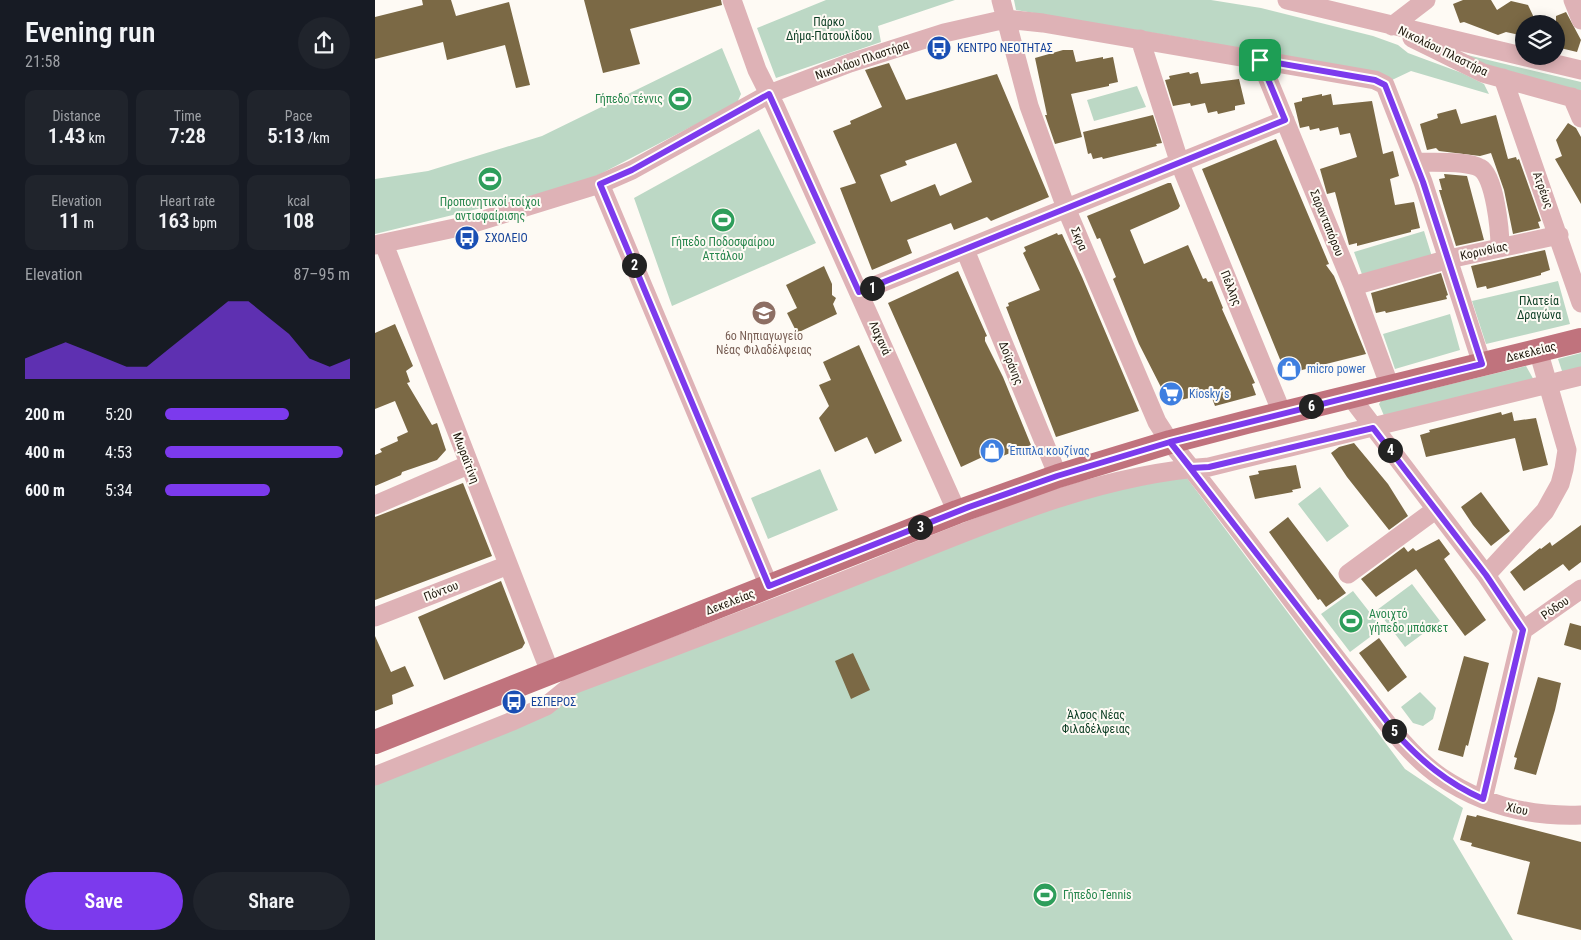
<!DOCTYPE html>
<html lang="en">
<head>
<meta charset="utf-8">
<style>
  body { margin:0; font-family:"Roboto Condensed",sans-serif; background:#20242c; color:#f1f3f6; height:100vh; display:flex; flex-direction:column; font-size:19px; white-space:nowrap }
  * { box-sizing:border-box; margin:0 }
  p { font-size:16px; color:#9ea1a6 }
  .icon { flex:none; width:28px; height:28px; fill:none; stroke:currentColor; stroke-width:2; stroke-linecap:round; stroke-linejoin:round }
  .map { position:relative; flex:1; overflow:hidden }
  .details { display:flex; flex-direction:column; background:#171b24; width:375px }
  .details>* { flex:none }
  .fabs { position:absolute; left:1140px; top:15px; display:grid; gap:10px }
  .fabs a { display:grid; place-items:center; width:50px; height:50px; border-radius:50%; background:#171b24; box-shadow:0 2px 12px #0003; font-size:25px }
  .pin { position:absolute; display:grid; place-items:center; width:42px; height:42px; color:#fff; margin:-21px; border-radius:10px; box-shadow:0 2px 8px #0006 }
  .km { position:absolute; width:25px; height:25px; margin:-12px; border-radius:50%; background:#222; color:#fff; font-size:14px; line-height:25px; text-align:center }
  .round { display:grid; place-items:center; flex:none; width:52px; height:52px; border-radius:26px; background:#20242c }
  .head { display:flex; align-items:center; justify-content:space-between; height:85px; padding:0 25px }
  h1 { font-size:28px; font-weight:600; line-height:38px }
  .stats { display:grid; grid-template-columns:repeat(3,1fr); gap:8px; height:85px; padding:5px 25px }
  .stats div { display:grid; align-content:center; border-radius:10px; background:#20242c; text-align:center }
  .stats b { font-size:21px; font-weight:600 }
  .stats small { font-size:14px; font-weight:400 }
  .stats p { font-size:14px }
  .chart { height:140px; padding:10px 25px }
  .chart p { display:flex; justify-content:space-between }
  .chart svg { width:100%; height:90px; margin-top:5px; fill:#7c3aed; opacity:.7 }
  .action { display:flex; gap:10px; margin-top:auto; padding:10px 25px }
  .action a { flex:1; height:58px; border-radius:30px; background:#7c3aed; color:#fff; font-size:20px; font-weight:600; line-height:58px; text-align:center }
  .action a+a { background:#20242c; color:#f1f3f6 }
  ul { padding:0 25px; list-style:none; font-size:16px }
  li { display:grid; grid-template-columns:80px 60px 1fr; align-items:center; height:38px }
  li i { height:12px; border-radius:6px; background:#7c3aed }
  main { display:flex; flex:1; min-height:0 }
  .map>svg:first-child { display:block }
  .green { fill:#bcd8c5 }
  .building { fill:#7b6945; fill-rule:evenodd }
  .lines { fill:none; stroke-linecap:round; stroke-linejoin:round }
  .minor { stroke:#deb2b6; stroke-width:19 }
  .major { stroke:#c0737d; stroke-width:24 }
  .route-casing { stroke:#fff; stroke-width:10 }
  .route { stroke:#7c3aed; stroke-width:6 }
  .labels { text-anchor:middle; stroke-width:4; stroke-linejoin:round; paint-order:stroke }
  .park-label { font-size:12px; fill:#0a3c22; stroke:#fefaf4 }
  .transit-label { font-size:12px; fill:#164399; stroke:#fefaf4; text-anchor:start }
  .street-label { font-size:12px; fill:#1e180c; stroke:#fefaf4 }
  .leisure-label { font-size:12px; fill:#27864d; stroke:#fefaf4 }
  .education-label { font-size:12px; fill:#785e54; stroke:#fefaf4 }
  .shop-label { font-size:12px; fill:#366cbe; stroke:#fefaf4; text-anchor:start }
</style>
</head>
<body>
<main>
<section class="details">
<div class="head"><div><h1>Evening run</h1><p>21:58</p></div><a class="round"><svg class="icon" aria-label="share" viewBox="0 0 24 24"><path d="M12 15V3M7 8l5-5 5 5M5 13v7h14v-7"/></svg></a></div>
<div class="stats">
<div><p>Distance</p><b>1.43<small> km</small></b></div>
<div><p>Time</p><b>7:28</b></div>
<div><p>Pace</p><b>5:13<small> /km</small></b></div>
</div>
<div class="stats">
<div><p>Elevation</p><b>11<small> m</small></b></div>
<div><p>Heart rate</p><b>163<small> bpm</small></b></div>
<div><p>kcal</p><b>108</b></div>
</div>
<div class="chart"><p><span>Elevation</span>87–95 m</p>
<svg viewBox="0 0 160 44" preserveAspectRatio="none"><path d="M0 44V34L10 30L20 26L30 30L40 34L50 38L60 38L70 30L80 22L90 14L100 6L110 6L120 14L130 22L140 34L150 38L160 34V44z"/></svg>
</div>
<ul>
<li><b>200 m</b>5:20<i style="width:67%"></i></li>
<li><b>400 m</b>4:53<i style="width:96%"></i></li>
<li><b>600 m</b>5:34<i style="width:57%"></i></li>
</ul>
<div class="action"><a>Save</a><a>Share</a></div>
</section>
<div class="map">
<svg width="1206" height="940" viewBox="0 0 1206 940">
  <rect width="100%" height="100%" fill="#fefaf4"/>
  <!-- green -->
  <path class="green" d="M 451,0 L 580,0 L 503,26 L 506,42 L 401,78 L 382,28 Z
    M 639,0 L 836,0 L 886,8 L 998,36 L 1023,45 L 1033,53 L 1087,73 L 1109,84 L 1114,94 L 1036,71 L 1017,80 L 995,73 L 826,41 L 641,10 Z
    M 347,48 L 366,94 L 362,103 L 208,183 L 0,234 L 0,179 L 53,171 L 167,136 Z
    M 1063,48 L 1206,82 L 1206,92 L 1098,64 Z
    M 762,86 L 771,107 L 719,121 L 712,100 Z
    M 384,129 L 441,243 L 297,306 L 259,198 Z
    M 1049,231 L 1058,260 L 989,280 L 979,252 Z
    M 1183,281 L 1195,324 L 1111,344 L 1097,301 Z
    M 1075,314 L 1085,350 L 1020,369 L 1008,334 Z
    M 1206,353 L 1206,370 L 1188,374 L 1183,359 Z
    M 1151,366 L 1160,382 L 1010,418 L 1004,404 L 1006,401 Z
    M 445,469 L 463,510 L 393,539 L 376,498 Z
    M 809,474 L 1030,769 L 1088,808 L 1078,839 L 1138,940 L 0,940 L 0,780 L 199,690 L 670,508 Z
    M 945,487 L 974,526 L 952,542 L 923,504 Z
    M 1037,584 L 1065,621 L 1030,647 L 1002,610 Z
    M 978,591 L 1007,628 L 975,652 L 946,614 Z
    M 1045,692 L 1061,708 L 1058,719 L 1048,726 L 1038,723 L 1026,707 Z"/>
  <!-- building -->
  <path class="building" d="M 47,0 L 76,0 L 81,16 L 134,2 L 155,85 L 141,88 L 130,45 L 72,60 L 68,42 L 0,59 L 0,17 L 48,5 Z
    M 209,0 L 346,0 L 347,5 L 255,29 L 265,64 L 228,73 Z
    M 1088,0 L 1116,0 L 1122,10 L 1136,1 L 1153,5 L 1162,24 L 1149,24 L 1149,36 L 1131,32 L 1123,35 L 1089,22 L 1085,23 L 1078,4 Z
    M 1191,12 L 1206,40 L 1202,52 L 1181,47 L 1181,16 Z
    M 688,50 L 698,50 L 701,62 L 728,57 L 728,59 L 738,57 L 743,82 L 734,84 L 734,86 L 696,94 L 707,137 L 680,144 L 670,115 L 672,115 L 660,58 Z
    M 514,63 L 531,100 L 622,74 L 674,197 L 616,221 L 612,217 L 579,230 L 576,223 L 532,240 L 537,253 L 497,270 L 465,188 L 481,183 L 458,131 L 476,124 L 475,121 L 507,107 L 490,70 ZM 581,143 L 597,182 L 565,196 L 560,184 L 516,202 L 505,175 L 532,165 L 530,161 Z
    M 814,72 L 815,74 L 823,72 L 826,84 L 864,79 L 870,104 L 860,106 L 860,110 L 843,114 L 842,111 L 833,113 L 830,103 L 816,106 L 815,103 L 798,106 L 790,80 L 795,79 L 794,76 Z
    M 947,94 L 947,96 L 956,94 L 958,105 L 997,101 L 1008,154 L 1018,151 L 1024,176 L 1015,179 L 1020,205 L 1039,202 L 1045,228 L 1036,230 L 1036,232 L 982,246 L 982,243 L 974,245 L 960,192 L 952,194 L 945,169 L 982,157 L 975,133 L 965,135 L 963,127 L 945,131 L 944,128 L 935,130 L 934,126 L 925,128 L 919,103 L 927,101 L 927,98 Z
    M 1081,109 L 1086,124 L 1121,115 L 1133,159 L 1141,157 L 1142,160 L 1144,159 L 1166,221 L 1163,222 L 1165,228 L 1138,234 L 1129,190 L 1116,153 L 1105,156 L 1064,151 L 1061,148 L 1052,150 L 1045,124 L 1063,118 L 1062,114 Z
    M 778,115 L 787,143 L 781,144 L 782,146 L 728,159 L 727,157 L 718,159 L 716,153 L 713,154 L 708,132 Z
    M 1193,123 L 1201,128 L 1206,137 L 1206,204 L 1180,159 L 1187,156 L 1181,140 Z
    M 901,139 L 954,264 L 951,265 L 959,276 L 991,354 L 911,374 L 827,169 Z
    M 1069,174 L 1092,176 L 1109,240 L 1081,246 L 1064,190 L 1067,190 L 1064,179 L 1070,178 Z
    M 793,183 L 796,183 L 805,206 L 803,209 L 755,230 L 769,264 L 813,245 L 828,279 L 831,278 L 833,282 L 837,281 L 848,308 L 847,309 L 880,383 L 877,384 L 881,395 L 840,406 L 835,393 L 797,402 L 797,400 L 793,401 L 764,344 L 738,279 L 741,277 L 725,238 L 722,239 L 712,216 Z
    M 682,233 L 683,235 L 687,234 L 707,277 L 764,411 L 681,437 L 631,307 L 634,306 L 633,303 L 665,290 L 648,253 L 651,251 L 649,247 Z
    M 1170,250 L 1175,270 L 1166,273 L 1166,275 L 1112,289 L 1111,286 L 1102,288 L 1096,266 Z
    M 449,266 L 457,284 L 457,295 L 461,298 L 458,304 L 462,314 L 422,333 L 412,313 L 422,308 L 411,285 Z
    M 583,271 L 612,336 L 610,337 L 610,341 L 628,377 L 656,445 L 620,459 L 616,453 L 586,467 L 513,303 Z
    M 1066,273 L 1073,295 L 1071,296 L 1072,299 L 1011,313 L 1010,311 L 1001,313 L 996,293 Z
    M 20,324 L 38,366 L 31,371 L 35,382 L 32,383 L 57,425 L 62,423 L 71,450 L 62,460 L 27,472 L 26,475 L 0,486 L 0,455 L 7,452 L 5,449 L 23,441 L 22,437 L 33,432 L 20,401 L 0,409 L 0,333 Z
    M 484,345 L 527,441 L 500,454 L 492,437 L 460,452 L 444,418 L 454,406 L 444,385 L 456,380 L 448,362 Z
    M 1126,412 L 1127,415 L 1137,412 L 1139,421 L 1161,418 L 1173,465 L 1148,471 L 1140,438 L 1051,457 L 1045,435 L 1055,432 L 1054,430 Z
    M 979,443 L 1013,484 L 1033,516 L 1014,530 L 972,477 L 956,453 L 964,447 Z
    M 921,465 L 926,488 L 917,490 L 918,492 L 880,499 L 874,476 L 884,474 L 883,471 Z
    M 88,483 L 117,556 L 0,600 L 0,517 Z
    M 1106,492 L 1135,531 L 1116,546 L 1098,525 L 1086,507 Z
    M 913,517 L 971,593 L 951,607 L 945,599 L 943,600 L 894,532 Z
    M 1206,525 L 1206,562 L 1194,571 L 1188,564 L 1149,591 L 1135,572 L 1165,548 L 1166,549 L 1175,542 L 1177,546 Z
    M 1064,539 L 1075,554 L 1069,559 L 1111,620 L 1090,636 L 1041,569 L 1001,597 L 986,579 L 1029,547 L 1033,552 L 1038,548 L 1041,551 Z
    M 126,581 L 150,643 L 147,648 L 69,680 L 43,617 Z
    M 1195,623 L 1206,626 L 1206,650 L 1189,645 Z
    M 0,636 L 16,672 L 30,666 L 39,686 L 17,695 L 18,704 L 0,711 Z
    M 1004,638 L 1032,677 L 1013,692 L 984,653 Z
    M 478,653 L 495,690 L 476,699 L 460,661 Z
    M 1089,656 L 1114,663 L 1093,746 L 1091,745 L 1088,757 L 1063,750 Z
    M 1163,677 L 1186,683 L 1180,710 L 1161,775 L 1139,769 L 1142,758 L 1139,757 Z
    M 1092,815 L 1101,817 L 1102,815 L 1206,842 L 1206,930 L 1142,914 L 1155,862 L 1096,846 L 1097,843 L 1085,840 Z"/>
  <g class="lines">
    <!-- minor -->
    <path class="minor" d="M 357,0 L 382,70 L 400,106 L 582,512
      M 626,0 L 654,106 L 691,208 L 782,422 L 795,442 C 859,520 917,603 980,682 C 1006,715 1031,753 1066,777 C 1108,805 1156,817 1206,815
      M 912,0 L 1206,70
      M 1198,0 L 1206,20
      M 1017,26 L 1051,0
      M 1037,38 L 1108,73 L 1206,100
      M 765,39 L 805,164 L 907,413
      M 885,60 L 978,286 L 1015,387
      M 1128,78 L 1206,303
      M 1197,97 L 1206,118
      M 1040,162 C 1056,163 1092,160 1105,168 C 1120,176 1125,231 1125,248
      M 225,184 L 394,586
      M 9,244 L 175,672
      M 0,245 L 89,226 L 225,184 L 257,170 L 394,94 L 475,63 L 569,33 L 631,19 L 668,23 L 1000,80 L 1010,85 L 1048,182 L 1107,364
      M 590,250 L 683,476
      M 978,286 L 1074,259 L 1184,235
      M 484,292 L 910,120
      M 975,396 L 1111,575 L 1148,630
      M 0,505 L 93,465
      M 973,574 L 1060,510
      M 1111,575 L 1170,511 L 1185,484 L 1189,469 L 1192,450 L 1163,350
      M 0,617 L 133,565
      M 0,776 L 135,722 L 171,706 L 197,685 C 299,647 401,608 503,567 C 609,525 718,475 834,467 L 1206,376
      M 1108,799 L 1148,630 L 1206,589"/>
    <!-- major -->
    <path class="major" d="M 0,742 L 582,512 L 683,476 L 795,442 L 872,422 L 1206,340"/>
  </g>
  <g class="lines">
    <defs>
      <path id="route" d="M 885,60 L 910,120 L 484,292 L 394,94 L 257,170 L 225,184 L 394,586 L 594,507 L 682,476 L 795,442 L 816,468 L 834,467 L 998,428 L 1111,575 L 1148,630 L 1108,799 C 1072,783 1046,761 1020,732 L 795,442 L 1107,364 L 1048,182 L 1010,85 L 1000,80 L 885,60"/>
    </defs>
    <!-- route casing -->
    <use href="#route" class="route-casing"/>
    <!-- route -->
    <use href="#route" class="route"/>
  </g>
  <!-- icons -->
  <defs>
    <symbol id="bus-disc" viewBox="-11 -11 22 22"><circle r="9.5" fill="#1a4fb4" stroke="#fefaf4"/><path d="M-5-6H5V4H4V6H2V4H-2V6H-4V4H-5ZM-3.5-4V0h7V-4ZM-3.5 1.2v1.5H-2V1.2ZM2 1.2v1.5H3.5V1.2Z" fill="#fff"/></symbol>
    <symbol id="stadium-disc" viewBox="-11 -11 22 22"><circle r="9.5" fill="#2e9e5b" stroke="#fefaf4"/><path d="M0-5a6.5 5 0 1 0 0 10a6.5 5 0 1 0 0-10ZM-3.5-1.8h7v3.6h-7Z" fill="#fff"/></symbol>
    <symbol id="school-disc" viewBox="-11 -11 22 22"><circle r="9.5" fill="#8d6e63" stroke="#fefaf4"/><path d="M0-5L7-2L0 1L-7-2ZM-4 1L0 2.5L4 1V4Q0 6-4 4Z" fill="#fff"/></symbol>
    <symbol id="shop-disc" viewBox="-11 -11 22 22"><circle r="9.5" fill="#3f7fe0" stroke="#fefaf4"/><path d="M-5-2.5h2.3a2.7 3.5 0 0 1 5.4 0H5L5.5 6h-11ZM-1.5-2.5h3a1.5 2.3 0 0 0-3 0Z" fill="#fff"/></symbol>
    <symbol id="supermarket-disc" viewBox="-11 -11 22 22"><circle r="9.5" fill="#3f7fe0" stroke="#fefaf4"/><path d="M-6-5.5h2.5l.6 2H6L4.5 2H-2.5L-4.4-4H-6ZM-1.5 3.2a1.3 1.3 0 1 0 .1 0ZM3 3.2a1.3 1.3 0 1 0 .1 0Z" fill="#fff"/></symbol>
  </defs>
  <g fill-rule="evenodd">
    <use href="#bus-disc" x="550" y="34" width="28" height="28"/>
    <use href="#stadium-disc" x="291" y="85" width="28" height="28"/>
    <use href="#stadium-disc" x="101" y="165" width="28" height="28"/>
    <use href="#stadium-disc" x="334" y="206" width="28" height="28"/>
    <use href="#bus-disc" x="78" y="224" width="28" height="28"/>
    <use href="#school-disc" x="375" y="299" width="28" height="28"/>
    <use href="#shop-disc" x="900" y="355" width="28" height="28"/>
    <use href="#supermarket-disc" x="782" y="380" width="28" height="28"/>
    <use href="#shop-disc" x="603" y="437" width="28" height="28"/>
    <use href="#stadium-disc" x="962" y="607" width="28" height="28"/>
    <use href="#bus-disc" x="125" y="688" width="28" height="28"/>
    <use href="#stadium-disc" x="656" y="881" width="28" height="28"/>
  </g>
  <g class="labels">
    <!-- park labels -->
    <g class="park-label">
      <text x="454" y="26">Πάρκο<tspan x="454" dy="14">Δήμα-Πατουλίδου</tspan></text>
      <text x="1164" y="305">Πλατεία<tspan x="1164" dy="14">Δραγώνα</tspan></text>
      <text x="721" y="719">Άλσος Νέας<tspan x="721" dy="14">Φιλαδέλφειας</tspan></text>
    </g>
    <!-- transit labels -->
    <g class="transit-label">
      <text x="582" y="52">ΚΕΝΤΡΟ ΝΕΟΤΗΤΑΣ</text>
      <text x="110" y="242">ΣΧΟΛΕΙΟ</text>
      <text x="156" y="706">ΕΣΠΕΡΟΣ</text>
    </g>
    <!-- street labels -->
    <g class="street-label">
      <text transform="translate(1068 51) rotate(26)" y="4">Νικολάου Πλαστήρα</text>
      <text transform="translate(487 60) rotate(-19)" y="4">Νικολάου Πλαστήρα</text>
      <text transform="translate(1168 190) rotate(70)" y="4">Ατρέως</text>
      <text transform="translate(952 223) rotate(68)" y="4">Σαρανταπόρου</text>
      <text transform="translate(704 239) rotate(67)" y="4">Σκρα</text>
      <text transform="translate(1109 251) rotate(-12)" y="4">Κορινθίας</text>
      <text transform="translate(856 288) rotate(68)" y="4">Πέλλης</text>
      <text transform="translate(505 338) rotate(66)" y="4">Λαχανά</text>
      <text transform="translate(1156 352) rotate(-14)" y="4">Δεκελείας</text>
      <text transform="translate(636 363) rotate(68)" y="4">Δοϊράνης</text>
      <text transform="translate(91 458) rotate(69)" y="4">Μωραϊτίνη</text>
      <text transform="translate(66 591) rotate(-21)" y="4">Πόντου</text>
      <text transform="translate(355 602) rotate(-21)" y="4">Δεκελείας</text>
      <text transform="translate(1180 608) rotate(-35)" y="4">Ρόδου</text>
      <text transform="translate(1142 809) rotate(13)" y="4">Χίου</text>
    </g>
    <!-- leisure labels -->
    <g class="leisure-label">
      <text x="288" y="103" text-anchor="end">Γήπεδο τέννις</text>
      <text x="115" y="206">Προπονητικοί τοίχοι<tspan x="115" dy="14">αντισφαίρισης</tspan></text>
      <text x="348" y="246">Γήπεδο Ποδοσφαίρου<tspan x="348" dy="14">Αττάλου</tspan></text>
      <text x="994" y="618" text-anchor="start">Ανοιχτό<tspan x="994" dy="14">γήπεδο μπάσκετ</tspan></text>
      <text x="688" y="899" text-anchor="start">Γήπεδο Tennis</text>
    </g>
    <!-- education labels -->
    <g class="education-label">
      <text x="389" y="340">6ο Νηπιαγωγείο<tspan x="389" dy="14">Νέας Φιλαδέλφειας</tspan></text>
    </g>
    <!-- shop labels -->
    <g class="shop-label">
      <text x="932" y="373">micro power</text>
      <text x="814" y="398">Kiosky´s</text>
      <text x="634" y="455">Έπιπλα κουζίνας</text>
    </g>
  </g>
</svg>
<div class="fabs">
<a><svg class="icon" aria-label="layers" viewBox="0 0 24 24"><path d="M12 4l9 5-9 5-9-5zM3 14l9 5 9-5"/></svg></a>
</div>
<div class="pin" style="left:885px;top:60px;background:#1e9e55"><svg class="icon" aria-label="arrive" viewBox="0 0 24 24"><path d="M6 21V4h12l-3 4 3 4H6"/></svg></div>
<b class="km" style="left:497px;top:288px">1</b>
<b class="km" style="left:259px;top:265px">2</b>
<b class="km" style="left:545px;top:527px">3</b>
<b class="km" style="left:1015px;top:450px">4</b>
<b class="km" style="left:1019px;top:731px">5</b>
<b class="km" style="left:936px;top:406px">6</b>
</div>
</main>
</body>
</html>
